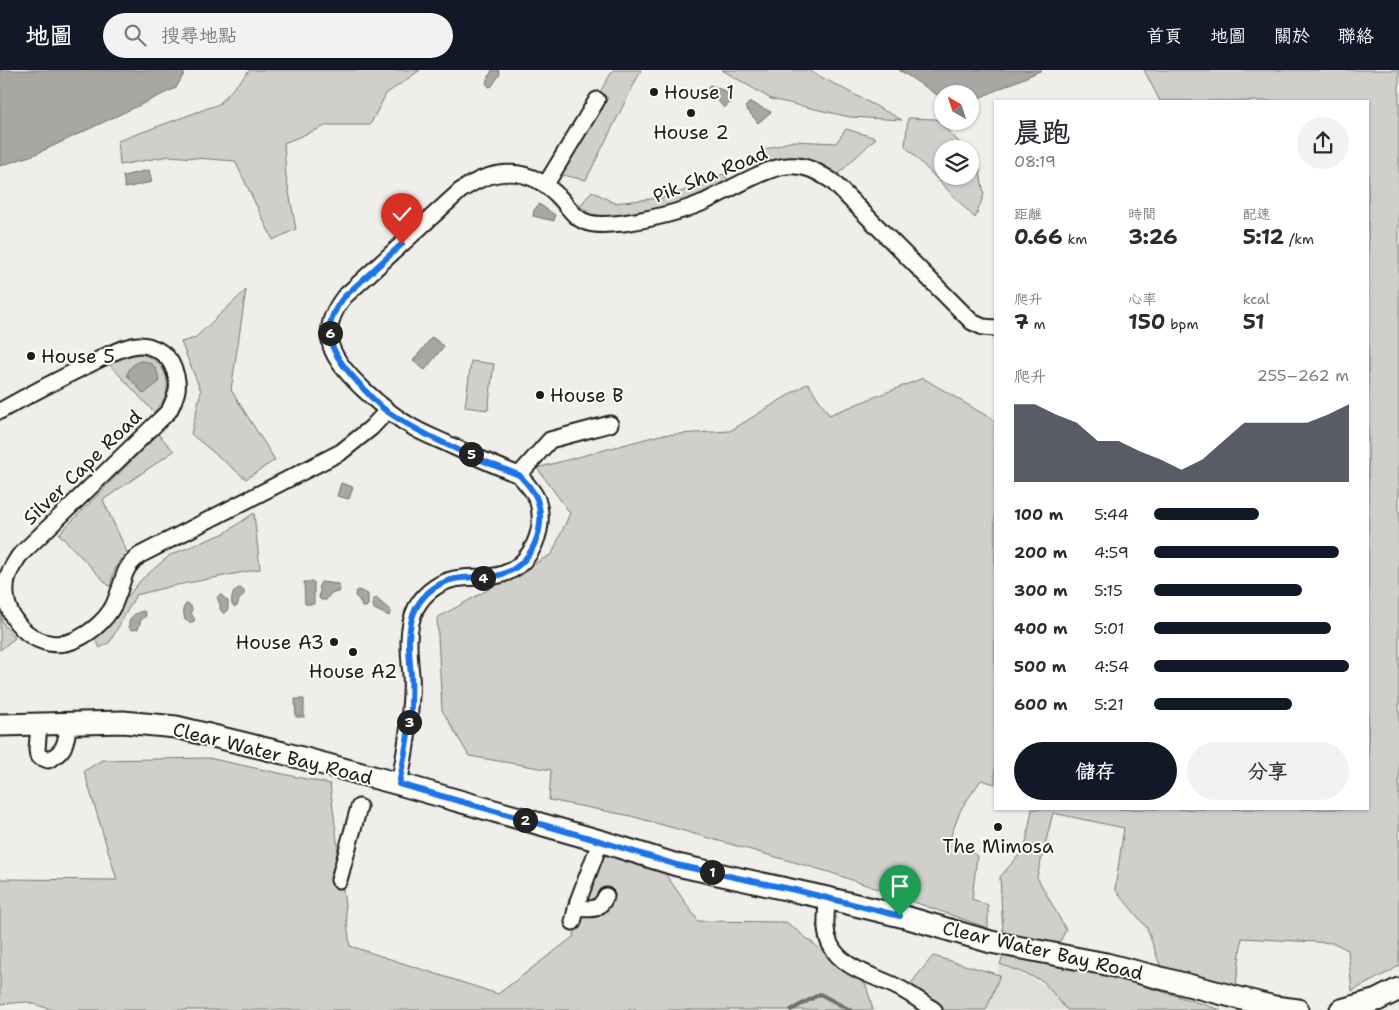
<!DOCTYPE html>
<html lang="zh-TW">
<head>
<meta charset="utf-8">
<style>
  body { margin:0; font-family:"Shantell Sans","LXGW WenKai TC",sans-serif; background:#f2f2f3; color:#2b2b33; height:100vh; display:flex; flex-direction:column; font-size:19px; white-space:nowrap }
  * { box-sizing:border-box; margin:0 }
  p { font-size:16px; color:#7c7c81 }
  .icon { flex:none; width:28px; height:28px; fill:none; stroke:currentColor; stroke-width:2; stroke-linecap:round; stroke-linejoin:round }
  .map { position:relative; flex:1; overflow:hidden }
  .side { position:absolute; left:994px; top:30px; width:375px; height:710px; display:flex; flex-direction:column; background:#fff; border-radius:0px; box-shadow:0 1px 4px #0004 }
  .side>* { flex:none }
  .needle { width:32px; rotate:321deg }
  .tools { position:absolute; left:934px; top:15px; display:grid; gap:10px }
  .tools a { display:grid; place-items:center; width:45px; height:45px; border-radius:50%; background:#fff; box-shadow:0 1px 4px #0004; font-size:25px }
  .pin { position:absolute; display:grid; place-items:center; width:42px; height:42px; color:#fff; margin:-51px -21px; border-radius:50% 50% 50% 0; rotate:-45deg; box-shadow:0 0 5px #0007 }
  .pin .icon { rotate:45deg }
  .km { position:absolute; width:25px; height:25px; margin:-12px; border-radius:50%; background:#222; color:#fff; font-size:14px; line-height:25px; text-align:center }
  .round { display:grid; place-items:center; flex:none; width:52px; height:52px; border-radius:26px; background:#f2f2f3 }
  .summary { display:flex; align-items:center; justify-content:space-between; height:85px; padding:0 20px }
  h1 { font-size:28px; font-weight:700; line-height:38px }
  .stats { display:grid; grid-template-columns:repeat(3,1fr); gap:8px; height:85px; padding:5px 20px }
  .stats div { display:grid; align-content:center }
  .stats b { font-size:21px; font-weight:700 }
  .stats small { font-size:14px; font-weight:400 }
  .stats p { font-size:14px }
  .chart { height:140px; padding:10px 20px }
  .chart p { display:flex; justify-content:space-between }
  .chart svg { width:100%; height:90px; margin-top:5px; fill:#111827; opacity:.7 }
  .button { display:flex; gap:10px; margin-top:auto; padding:10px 20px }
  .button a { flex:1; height:58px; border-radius:30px; background:#111827; color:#fff; font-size:20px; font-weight:700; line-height:58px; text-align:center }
  .button a+a { background:#f2f2f3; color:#2b2b33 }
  ul { padding:0 20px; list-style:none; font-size:16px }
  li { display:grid; grid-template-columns:80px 60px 1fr; align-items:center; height:38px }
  li i { height:12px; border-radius:6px; background:#111827 }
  header { display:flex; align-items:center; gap:30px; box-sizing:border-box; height:70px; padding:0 25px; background:#111827; color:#fff }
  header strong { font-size:24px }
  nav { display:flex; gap:28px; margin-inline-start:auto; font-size:18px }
  .search { width:350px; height:45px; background:#f2f2f3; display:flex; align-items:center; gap:12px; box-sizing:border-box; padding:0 18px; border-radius:28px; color:#7c7c81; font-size:19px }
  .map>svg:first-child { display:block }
  .built { fill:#e0deda }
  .green { fill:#d0cfcc; stroke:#767674 }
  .water { fill:#a8a7a3; stroke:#706f6d }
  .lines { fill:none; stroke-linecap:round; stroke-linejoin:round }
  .stream { stroke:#706f6d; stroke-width:4 }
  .street-casing { stroke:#1c1c1c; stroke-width:19 }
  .secondary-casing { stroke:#1c1c1c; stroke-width:25 }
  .street { stroke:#fdfcf7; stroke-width:15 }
  .secondary { stroke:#fdfcf7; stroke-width:21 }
  .route-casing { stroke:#fff; stroke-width:10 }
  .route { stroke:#1a73e8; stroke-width:6 }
  .poi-dot { fill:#1c1c1c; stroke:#fdfcf7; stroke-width:2 }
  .labels { text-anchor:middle; stroke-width:4; stroke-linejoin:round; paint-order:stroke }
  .poi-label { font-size:19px; fill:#1c1c1c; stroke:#fdfcf7; text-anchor:start }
  .street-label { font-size:19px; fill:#1c1c1c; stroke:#fdfcf7 }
</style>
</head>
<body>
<header>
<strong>地圖</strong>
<div class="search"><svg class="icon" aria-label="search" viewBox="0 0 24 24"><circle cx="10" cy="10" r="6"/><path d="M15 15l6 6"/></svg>搜尋地點</div>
<nav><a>首頁</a><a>地圖</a><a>關於</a><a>聯絡</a></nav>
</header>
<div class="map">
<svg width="1399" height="940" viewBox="0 0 1399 940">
  <rect width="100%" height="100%" fill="#f0eeea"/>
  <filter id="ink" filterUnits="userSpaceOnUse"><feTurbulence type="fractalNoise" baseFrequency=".02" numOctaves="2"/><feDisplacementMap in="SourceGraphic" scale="10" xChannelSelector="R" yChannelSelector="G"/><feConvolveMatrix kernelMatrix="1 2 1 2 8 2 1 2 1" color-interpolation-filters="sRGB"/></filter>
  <g filter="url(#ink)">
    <!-- built -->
    <path class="built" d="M 1000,894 L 1094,938 L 1093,940 L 982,940 Z"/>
    <!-- green -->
    <path class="green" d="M 250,0 L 420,0 L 386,24 L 370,55 L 328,55 L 284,73 L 286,106 L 296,159 L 273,170 L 235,91 L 169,86 L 120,95 L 118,71 L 219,34 Z
      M 613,0 L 641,0 L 586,110 L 557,104 L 608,28 L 600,22 Z
      M 722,0 L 808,0 L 902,50 L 850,47 L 771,29 Z
      M 1144,0 L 1399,0 L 1399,895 L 1391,901 L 1352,921 L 1348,880 L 1334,873 L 1242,868 L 1236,916 L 1162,901 L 1147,858 L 1115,819 L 1124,758 L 1053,743 L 1037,807 L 1066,860 L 1058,875 L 1003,865 L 1000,807 L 1025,778 L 1032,739 L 1368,739 L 1368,31 L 1160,31 Z
      M 908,48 L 936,49 L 966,79 L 942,79 L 942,106 L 970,106 L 970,83 L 978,91 L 984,124 L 975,148 L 905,76 Z
      M 846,59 L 876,68 L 835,107 C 811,83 796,85 765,94 L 759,81 L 793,71 L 836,73 Z
      M 723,104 L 731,112 L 657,144 L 596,149 L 580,136 L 592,121 L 614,133 L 669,127 Z
      M 246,220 L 231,320 L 275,390 L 246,409 L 191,364 L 201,321 L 181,272 L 195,268 Z
      M 131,283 C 165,284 180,318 154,342 L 108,293 Z
      M 471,291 L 494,294 L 488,340 L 465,337 Z
      M 923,308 L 995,351 L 995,714 L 981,710 L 961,739 L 950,768 L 977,786 L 972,829 L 988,835 L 988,858 L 829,802 L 631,746 L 549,730 L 551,700 L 469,686 L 442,640 L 437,548 L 552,484 L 570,443 L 537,398 L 660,365 L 730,361 L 808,313 L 829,345 Z
      M 158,364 L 174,381 L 103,430 L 127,482 C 116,491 113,504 110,517 L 59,464 Z
      M 254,443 L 260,499 L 172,516 L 136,525 L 110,572 L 100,578 L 94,568 L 141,510 L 170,485 L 225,463 Z
      M 0,545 L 4,555 L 15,568 L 0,580 Z
      M 208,688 L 330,714 L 350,876 L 498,924 L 573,867 L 606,774 L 660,796 L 698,851 L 786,852 L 866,915 L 873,940 L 53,940 L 27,932 L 0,934 L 0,809 L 117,810 L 84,701 L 102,690 Z
      M 1007,877 L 1164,922 L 1221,940 L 1067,940 L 1043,911 L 1000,894 Z
      M 933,886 L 1000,905 L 986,940 L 943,940 L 908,917 Z"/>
    <!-- water -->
    <path class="water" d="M 0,0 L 186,0 L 176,18 L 36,84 L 0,96 Z
      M 492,0 L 498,0 L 500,4 L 492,16 L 489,17 L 486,13 Z
      M 899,0 L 1042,0 L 970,32 L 970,24 L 942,24 L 942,28 Z
      M 710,15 L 725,21 L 732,31 L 724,38 L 707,18 Z
      M 750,32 L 771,42 L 758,53 L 745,37 Z
      M 149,100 L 152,112 L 125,118 L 123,106 Z
      M 539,134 L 555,145 L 554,151 L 533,146 L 534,140 Z
      M 432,267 L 444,276 L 425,300 L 413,291 Z
      M 140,291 C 154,291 158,299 159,312 L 144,324 L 127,305 C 130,297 133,294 140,291 Z
      M 341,413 L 353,417 L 349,429 L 337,426 Z
      M 304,512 L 314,512 L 314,534 L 305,534 Z
      M 321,512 L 338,514 L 340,519 L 339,522 L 331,523 L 326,530 L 321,530 L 319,528 L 320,520 L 319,516 Z
      M 240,518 L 244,521 L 244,524 L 239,530 L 237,536 L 235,537 L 232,535 C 231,528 232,520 240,518 Z
      M 358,520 L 368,524 L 368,535 L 366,537 L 362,537 L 360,531 L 355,526 L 356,521 Z
      M 220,524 L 228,531 L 228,539 L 225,543 L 223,543 L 220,539 L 220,534 L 217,528 Z
      M 376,528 L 391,541 L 389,546 L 374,539 L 372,531 Z
      M 186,534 L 189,534 L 192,538 L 191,543 L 195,550 L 193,552 L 189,552 L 185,550 L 183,539 Z
      M 143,541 L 145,542 L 146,546 L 141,550 L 138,559 L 133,560 L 130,559 C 126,549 134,543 143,541 Z
      M 295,629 L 304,629 L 304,647 L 296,647 Z"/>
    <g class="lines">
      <!-- stream -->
      <path class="stream" d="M 791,940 L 820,924 L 850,940"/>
      <defs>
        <path id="street" d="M 546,114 L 597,30
          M 0,341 C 30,324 61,308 92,293 C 106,286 121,277 138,275 C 150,274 167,283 172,295 C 181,314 178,323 169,341 L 19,486 C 13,496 6,505 6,517 C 3,553 41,585 75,570 C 93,562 111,546 117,527 C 125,507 122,499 140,485 L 341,382 L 371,358 L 387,341
          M 519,405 L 550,370 L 610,354
          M 39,654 L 37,680 L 38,686 L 48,690 C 67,681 65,672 69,654
          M 399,714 C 404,689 409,664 410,639 C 411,628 412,616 411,605 C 409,584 406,558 416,538 C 425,521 443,509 462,508 C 476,506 489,509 503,504 C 532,494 547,458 537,429 C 533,420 526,413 519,405 C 496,396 474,386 452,376 C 440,370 426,365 414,358 C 390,345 339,303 331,276 C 326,258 333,241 344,227 L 460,121 C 495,96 531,96 561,129 C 570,139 576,150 589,153 C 600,156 613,154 623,153 C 651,149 678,143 704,132 C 726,122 764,98 787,96 C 805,94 818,102 832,111 L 972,252 L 983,257 L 995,258
          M 339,810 L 359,737
          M 827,828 C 827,843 823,860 830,874 C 842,900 878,906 901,919 C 912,925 923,933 934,940
          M 576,838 C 592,839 598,842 606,826
          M 573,852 L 578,831 L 596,783"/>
        <path id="secondary" d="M 0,655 L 123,652 L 176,657 L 283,683 L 399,714 L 600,771 L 677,795 L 827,828 L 905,847 L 991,872 L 1106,894 L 1274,937 L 1298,940
          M 1341,940 L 1377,930 L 1399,919"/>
      </defs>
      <!-- street casing -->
      <use href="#street" class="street-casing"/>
      <!-- secondary casing -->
      <use href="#secondary" class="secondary-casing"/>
      <!-- street -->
      <use href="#street" class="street"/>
      <!-- secondary -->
      <use href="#secondary" class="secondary"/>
    </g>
  </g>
  <g class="lines" filter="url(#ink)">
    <defs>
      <path id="route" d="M 402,174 L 344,227 C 319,258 329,280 353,307 C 364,319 375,333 388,342 C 425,367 477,389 519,405 C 526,412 533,420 537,429 C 547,458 532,494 503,504 C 489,509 476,506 462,508 C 443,509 425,521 416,538 C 406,558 409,584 411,605 C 412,616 411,628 411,639 C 409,665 404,689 399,714 L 600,771 L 677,795 L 795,820 L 900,846"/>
    </defs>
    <!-- route casing -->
    <use href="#route" class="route-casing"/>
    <!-- route -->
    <use href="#route" class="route"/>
  </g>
  <!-- markers -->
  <g class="poi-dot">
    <circle cx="654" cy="22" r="5"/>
    <circle cx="691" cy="43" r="5"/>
    <circle cx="31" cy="286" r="5"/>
    <circle cx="540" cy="325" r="5"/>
    <circle cx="334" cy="572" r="5"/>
    <circle cx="353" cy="582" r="5"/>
    <circle cx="998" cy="757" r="5"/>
  </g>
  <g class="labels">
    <!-- poi labels -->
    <g class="poi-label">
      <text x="664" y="29">House 1</text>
      <text x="691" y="69" text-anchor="middle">House 2</text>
      <text x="41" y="293">House 5</text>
      <text x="550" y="332">House B</text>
      <text x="324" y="579" text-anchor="end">House A3</text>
      <text x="353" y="608" text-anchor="middle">House A2</text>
      <text x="998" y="783" text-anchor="middle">The Mimosa</text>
    </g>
    <!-- street labels -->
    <g class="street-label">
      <text transform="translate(710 104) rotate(-22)" y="7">Pik Sha Road</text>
      <text transform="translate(82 397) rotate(-44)" y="7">Silver Cape Road</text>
      <text transform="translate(273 683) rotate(14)" y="7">Clear Water Bay Road</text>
      <text transform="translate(1043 880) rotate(13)" y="7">Clear Water Bay Road</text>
    </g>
  </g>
</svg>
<div class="tools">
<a><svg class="needle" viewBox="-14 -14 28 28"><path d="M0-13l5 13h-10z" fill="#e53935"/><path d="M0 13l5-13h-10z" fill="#7c7c81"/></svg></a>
<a><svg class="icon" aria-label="layers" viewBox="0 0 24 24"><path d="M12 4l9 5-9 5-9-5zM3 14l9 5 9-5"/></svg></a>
</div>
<div class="pin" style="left:900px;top:846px;background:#1e9e55"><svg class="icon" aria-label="arrive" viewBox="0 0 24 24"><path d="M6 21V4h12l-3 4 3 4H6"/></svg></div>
<div class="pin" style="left:402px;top:174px;background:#d93025"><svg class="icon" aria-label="check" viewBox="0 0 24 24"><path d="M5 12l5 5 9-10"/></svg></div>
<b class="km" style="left:712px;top:802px">1</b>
<b class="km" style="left:525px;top:750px">2</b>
<b class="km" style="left:409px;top:652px">3</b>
<b class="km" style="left:483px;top:508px">4</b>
<b class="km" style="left:471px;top:384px">5</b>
<b class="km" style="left:330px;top:263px">6</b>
<section class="side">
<div class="summary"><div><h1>晨跑</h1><p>08:19</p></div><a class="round"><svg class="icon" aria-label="share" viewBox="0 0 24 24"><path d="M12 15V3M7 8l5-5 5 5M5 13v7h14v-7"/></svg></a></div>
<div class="stats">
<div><p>距離</p><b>0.66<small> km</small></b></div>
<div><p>時間</p><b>3:26</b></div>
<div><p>配速</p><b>5:12<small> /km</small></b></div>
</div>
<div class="stats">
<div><p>爬升</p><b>7<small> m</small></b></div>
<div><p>心率</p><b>150<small> bpm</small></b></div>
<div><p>kcal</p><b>51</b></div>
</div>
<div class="chart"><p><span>爬升</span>255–262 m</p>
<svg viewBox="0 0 160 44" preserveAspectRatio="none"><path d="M0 44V6L10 6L20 11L30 15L40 24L50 24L60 29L70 33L80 38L90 33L100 24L110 15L120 15L130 15L140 15L150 11L160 6V44z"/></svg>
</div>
<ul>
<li><b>100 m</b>5:44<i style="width:54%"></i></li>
<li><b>200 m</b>4:59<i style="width:95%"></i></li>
<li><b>300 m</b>5:15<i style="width:76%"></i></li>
<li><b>400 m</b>5:01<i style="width:91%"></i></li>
<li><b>500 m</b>4:54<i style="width:100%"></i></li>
<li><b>600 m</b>5:21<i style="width:71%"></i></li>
</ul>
<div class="button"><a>儲存</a><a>分享</a></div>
</section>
</div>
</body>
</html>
